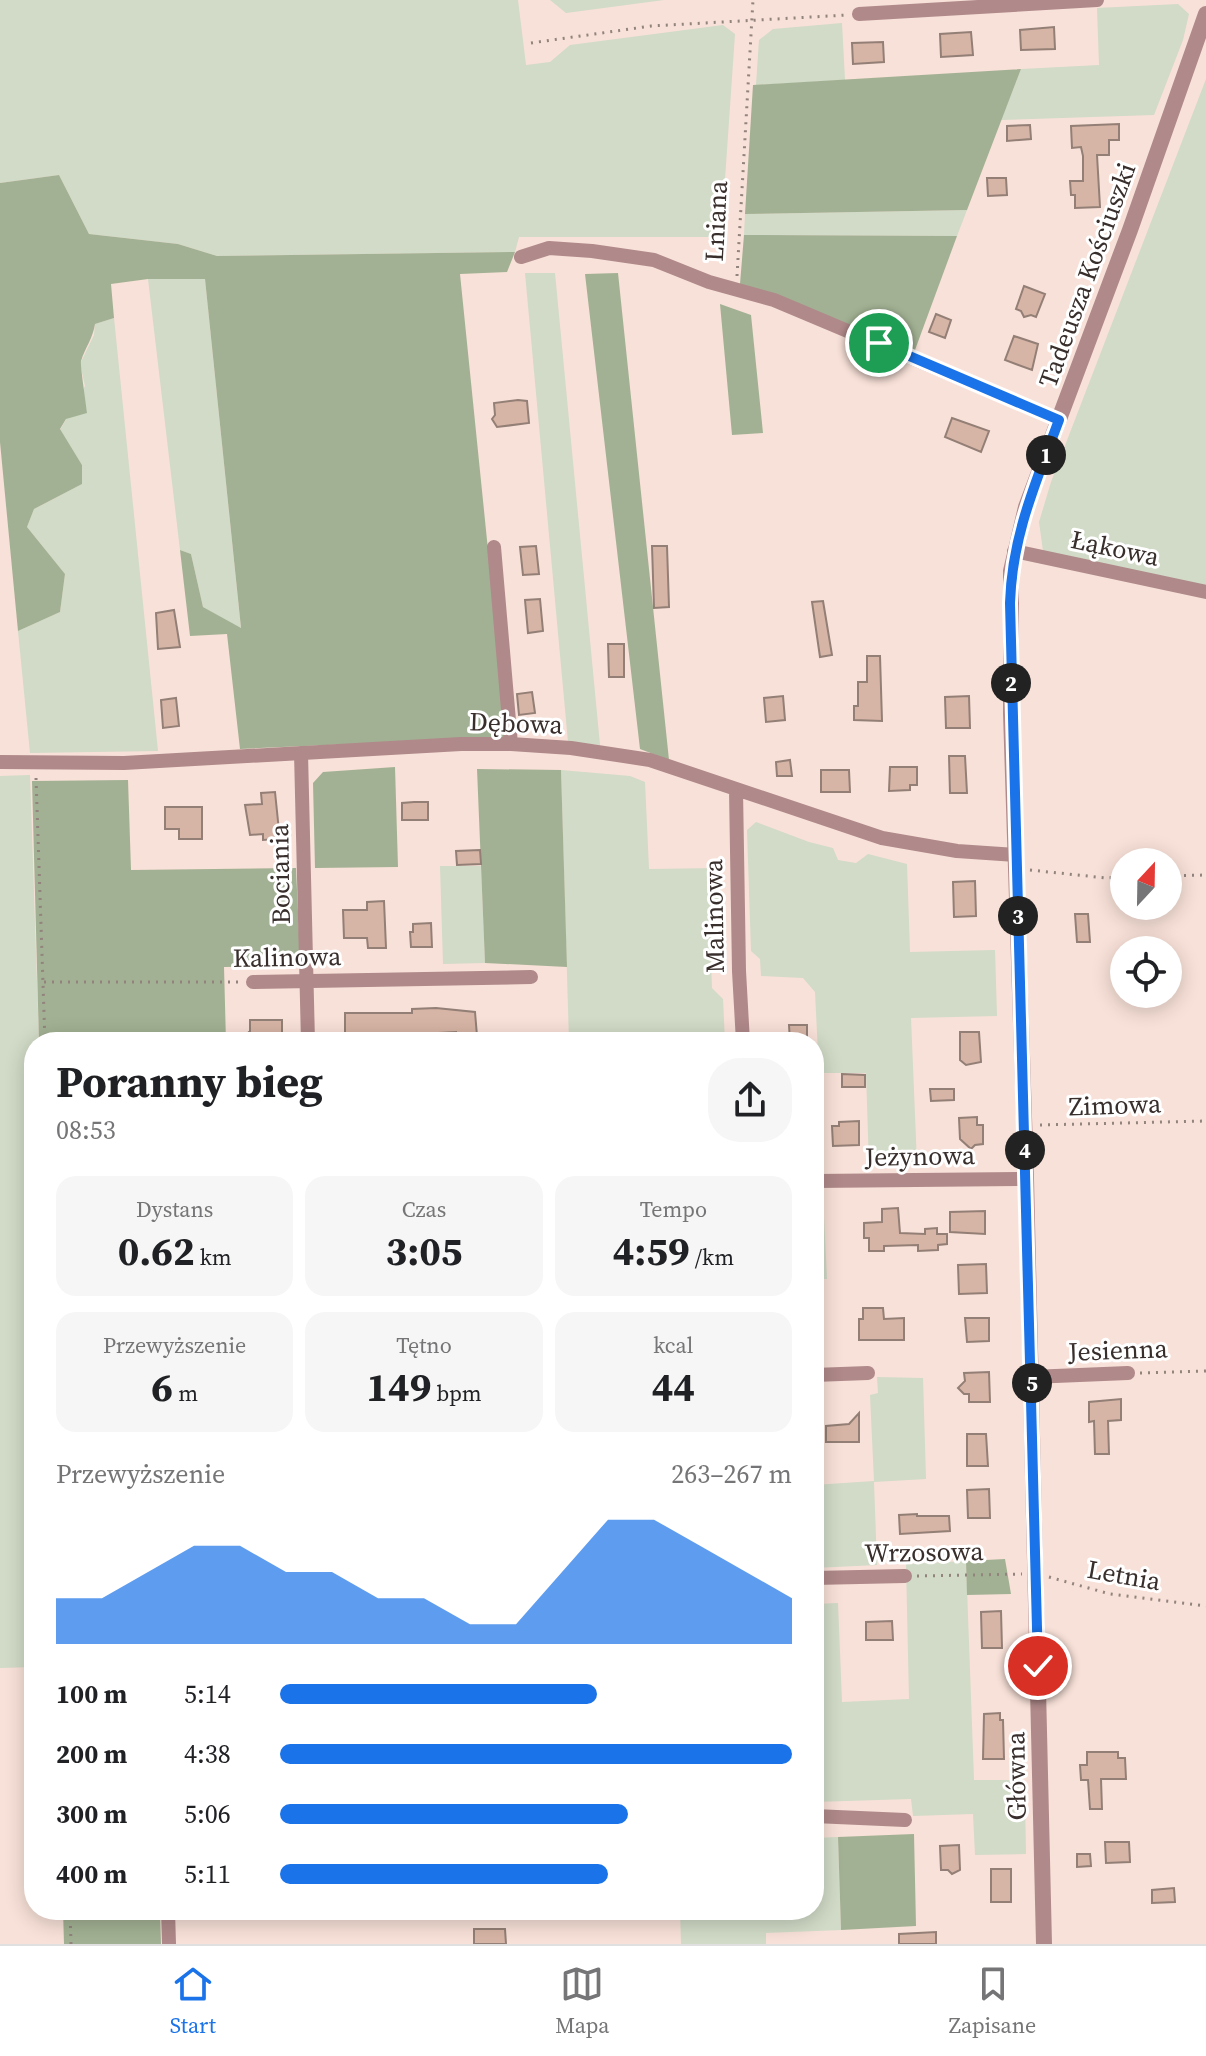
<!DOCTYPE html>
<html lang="pl">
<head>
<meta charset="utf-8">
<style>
  body { margin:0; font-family:"Source Serif 4",serif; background:#f6f6f6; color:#202124; height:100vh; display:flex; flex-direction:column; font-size:30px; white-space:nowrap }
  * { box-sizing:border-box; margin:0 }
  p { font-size:26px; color:#757577 }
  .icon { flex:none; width:44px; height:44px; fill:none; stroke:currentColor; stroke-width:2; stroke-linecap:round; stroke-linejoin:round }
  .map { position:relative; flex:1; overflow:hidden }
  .side { position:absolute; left:24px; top:1032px; width:800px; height:888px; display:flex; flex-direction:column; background:#fff; border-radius:32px; box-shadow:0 4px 20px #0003 }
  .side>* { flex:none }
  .needle { width:52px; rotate:22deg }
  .fabs { position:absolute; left:1110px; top:848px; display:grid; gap:16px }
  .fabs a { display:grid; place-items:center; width:72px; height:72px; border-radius:50%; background:#fff; box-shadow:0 4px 20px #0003; font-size:40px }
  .pin { position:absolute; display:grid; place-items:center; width:68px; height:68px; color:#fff; margin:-34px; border:4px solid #fff; border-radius:50%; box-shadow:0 2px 8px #0007 }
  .km { position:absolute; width:40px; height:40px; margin:-20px; border-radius:50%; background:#222; color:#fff; font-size:22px; line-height:40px; text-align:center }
  .round { display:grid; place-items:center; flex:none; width:84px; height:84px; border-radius:32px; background:#f6f6f6 }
  .head { display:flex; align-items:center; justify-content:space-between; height:136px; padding:0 32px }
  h1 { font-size:44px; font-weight:700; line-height:60px }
  .metrics { display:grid; grid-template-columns:repeat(3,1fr); gap:12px; height:136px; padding:8px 32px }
  .metrics div { display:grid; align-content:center; border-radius:20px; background:#f6f6f6; text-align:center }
  .metrics b { font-size:40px; font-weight:700 }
  .metrics small { font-size:22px; font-weight:400 }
  .metrics p { font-size:22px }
  .chart { height:224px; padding:16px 32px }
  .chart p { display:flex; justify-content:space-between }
  .chart svg { width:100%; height:144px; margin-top:8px; fill:#1a73e8; opacity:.7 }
  ul { padding:0 32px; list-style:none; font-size:26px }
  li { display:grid; grid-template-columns:128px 96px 1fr; align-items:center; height:60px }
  li i { height:20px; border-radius:10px; background:#1a73e8 }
  .tabs { display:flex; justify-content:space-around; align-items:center; height:112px; border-top:2px solid #e0e0e0; background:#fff; font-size:22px; color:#757577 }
  .tabs a { display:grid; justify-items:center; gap:4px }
  .tabs .active { color:#1a73e8 }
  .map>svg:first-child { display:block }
  .green { fill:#d1dbc7 }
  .forest { fill:#a2b193 }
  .building { fill:#d7b5a6; stroke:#937f76; stroke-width:2 }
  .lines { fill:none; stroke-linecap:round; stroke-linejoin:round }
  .path { stroke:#92837d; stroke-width:3; stroke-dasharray:2 6; stroke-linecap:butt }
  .minor { stroke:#b0898a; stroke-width:14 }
  .tertiary { stroke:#b0898a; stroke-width:16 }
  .route-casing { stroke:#fff; stroke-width:16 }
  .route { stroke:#1a73e8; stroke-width:10 }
  .labels { text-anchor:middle; stroke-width:6; stroke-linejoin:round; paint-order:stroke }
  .street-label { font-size:26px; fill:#382f2c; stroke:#fff }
</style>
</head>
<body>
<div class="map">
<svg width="1206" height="1944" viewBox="0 0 1206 1944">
  <rect width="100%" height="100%" fill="#f8e1d8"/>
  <!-- green -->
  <path class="green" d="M 0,0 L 518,0 L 526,65 L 550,62 L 570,45 L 723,25 L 735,34 L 721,237 L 519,237 L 515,252 L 217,256 L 178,244 L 89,234 L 59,175 L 0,183 Z
    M 550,0 L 664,0 L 566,13 Z
    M 1178,4 L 1189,14 L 1183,40 L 1154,115 L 1001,120 L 1021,69 L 1099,65 L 1097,8 Z
    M 842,23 L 845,80 L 756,85 L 759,40 L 773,29 Z
    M 1206,79 L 1206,587 L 1043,551 L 1039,522 L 1051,482 Z
    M 967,210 L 957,236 L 744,235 L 745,214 Z
    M 525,273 L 555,273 L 600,745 L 568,742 Z
    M 148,279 L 205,279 L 241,629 L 203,607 L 191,554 L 180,550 Z
    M 114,318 L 158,751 L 30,753 L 18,631 L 60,612 L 65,574 L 27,527 L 34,509 L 82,484 L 82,465 L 60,430 L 85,386 L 80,364 L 94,335 L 95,324 Z
    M 561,770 L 630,776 L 645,782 L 649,869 L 720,868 L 722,948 L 711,961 L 712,988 L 723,999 L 725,1042 L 569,1042 Z
    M 30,775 L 39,1042 L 34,1042 L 34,1667 L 0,1668 L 0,776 Z
    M 756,822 L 809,842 L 833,848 L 838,860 L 856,863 L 868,854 L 907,864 L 910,952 L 995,950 L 997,1016 L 911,1018 L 917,1164 L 869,1165 L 866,1073 L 819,1073 L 823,1167 L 814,1166 L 814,1074 L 819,1073 L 815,992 L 803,978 L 761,976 L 760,959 L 751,951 L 747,830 Z
    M 440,866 L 481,866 L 485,963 L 443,964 Z
    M 814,1194 L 823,1194 L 827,1279 L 814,1279 Z
    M 877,1377 L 923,1378 L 926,1479 L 874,1482 L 877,1565 L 814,1568 L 814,1485 L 874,1481 L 870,1395 L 878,1393 Z
    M 966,1561 L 974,1780 L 1019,1780 L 1019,1801 L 1025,1801 L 1026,1854 L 975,1855 L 973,1814 L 913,1816 L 911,1799 L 814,1802 L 814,1604 L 838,1603 L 842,1702 L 909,1699 L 906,1564 Z
    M 838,1837 L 841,1930 L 766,1933 L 766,1944 L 681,1944 L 680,1910 L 814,1910 L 814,1838 Z"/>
  <!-- forest -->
  <path class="forest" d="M 1021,69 L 967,210 L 745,214 L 753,85 Z
    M 59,175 L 89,234 L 178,244 L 217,256 L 515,252 L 507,272 L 460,274 L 507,737 L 240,749 L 227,634 L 190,636 L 180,550 L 191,554 L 203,607 L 241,628 L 205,279 L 148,279 L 111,284 L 114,318 L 95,324 C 93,338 85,348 81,361 C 80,365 86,403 87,413 L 66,419 L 60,429 L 82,465 L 82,484 L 34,509 L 27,527 L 65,574 L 60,612 L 18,631 L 0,442 L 0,183 Z
    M 744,235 L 957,236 L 915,350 L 740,284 Z
    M 618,273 L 669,760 L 640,749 L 585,274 Z
    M 720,304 L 751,315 L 763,433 L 732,435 Z
    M 395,767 L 398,867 L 315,868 L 313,783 L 323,772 Z
    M 477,769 L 561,770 L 567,967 L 485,963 Z
    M 128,780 L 131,870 L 296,868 L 300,956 L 289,966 L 224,967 L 226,1042 L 39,1042 L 32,781 Z
    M 1005,1559 L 1011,1594 L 967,1595 L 966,1561 Z
    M 914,1834 L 916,1926 L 841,1930 L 838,1837 Z
    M 63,1910 L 160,1910 L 161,1944 L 64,1944 Z"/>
  <!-- building -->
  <path class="building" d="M 1054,27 L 1055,49 L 1021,50 L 1020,30 Z
    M 971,32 L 973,55 L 941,57 L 940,34 Z
    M 883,42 L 884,62 L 853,64 L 852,43 Z
    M 1119,124 L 1119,140 L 1109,140 L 1109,155 L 1097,155 L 1100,207 L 1075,208 L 1075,195 L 1071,195 L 1070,181 L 1083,181 L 1083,156 L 1081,147 L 1072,148 L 1071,126 Z
    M 1030,125 L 1031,139 L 1007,141 L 1007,126 Z
    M 987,178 L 1006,178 L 1007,195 L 988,196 Z
    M 1024,286 L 1045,294 L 1036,317 L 1031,315 L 1024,317 L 1021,311 L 1016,309 Z
    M 936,314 L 951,320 L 945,338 L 929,332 Z
    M 1014,336 L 1038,344 L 1032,370 L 1005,360 Z
    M 518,400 L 527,401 L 529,423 L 497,427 L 492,419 L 495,415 L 494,403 Z
    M 952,418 L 989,431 L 981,452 L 945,437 Z
    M 536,546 L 539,574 L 523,575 L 520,547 Z
    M 652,546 L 667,546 L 669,607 L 654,608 Z
    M 540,599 L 543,631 L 528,633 L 525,600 Z
    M 823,601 L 832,655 L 820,657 L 812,602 Z
    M 174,610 L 180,647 L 158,649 L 156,613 Z
    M 608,644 L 624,644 L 624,677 L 609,677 Z
    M 867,656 L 880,656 L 882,721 L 854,720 L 854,706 L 858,706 L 858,682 L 867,682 Z
    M 532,692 L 535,713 L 519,715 L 517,694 Z
    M 783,696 L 785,720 L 766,722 L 764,698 Z
    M 969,696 L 970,728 L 946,728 L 945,697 Z
    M 176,698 L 179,726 L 163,728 L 161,700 Z
    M 949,756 L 965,756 L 967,793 L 950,793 Z
    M 790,760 L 792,776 L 777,776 L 776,762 Z
    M 890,767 L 917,767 L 917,785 L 910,785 L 910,790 L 889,791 Z
    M 821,770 L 849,770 L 850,792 L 821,792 Z
    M 275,792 L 279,831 L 277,831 L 277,839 L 263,840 L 263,834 L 250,835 L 245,805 L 262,804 L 261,793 Z
    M 414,802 L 428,802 L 428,820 L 402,820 L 402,803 Z
    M 165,807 L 202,807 L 202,839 L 179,839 L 179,829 L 165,829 Z
    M 480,850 L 481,864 L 457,865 L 456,851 Z
    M 975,881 L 976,916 L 954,917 L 953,882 Z
    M 384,901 L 386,948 L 368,948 L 367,938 L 344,938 L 343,910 L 367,910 L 367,902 Z
    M 1075,914 L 1088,914 L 1090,942 L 1077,942 Z
    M 431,923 L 432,947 L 411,947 L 410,932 L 413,932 L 413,924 Z
    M 436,1008 L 475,1012 L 477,1036 L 456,1036 L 456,1032 L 345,1038 L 345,1013 L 412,1013 L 412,1009 Z
    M 250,1020 L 282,1020 L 282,1041 L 253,1042 L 246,1035 L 250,1031 Z
    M 789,1025 L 807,1025 L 807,1042 L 790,1042 Z
    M 960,1032 L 979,1032 L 981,1062 L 966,1065 L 960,1060 Z
    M 842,1074 L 865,1075 L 865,1087 L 842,1087 Z
    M 930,1089 L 954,1089 L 954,1100 L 931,1101 Z
    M 977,1117 L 977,1125 L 983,1125 L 983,1144 L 975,1145 L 971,1149 L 960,1139 L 959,1118 Z
    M 859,1121 L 859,1145 L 833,1146 L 832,1126 L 839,1126 L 839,1122 Z
    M 898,1208 L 900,1233 L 925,1234 L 925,1229 L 937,1228 L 937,1234 L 947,1234 L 947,1244 L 938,1245 L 938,1250 L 918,1251 L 918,1245 L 884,1246 L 884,1251 L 869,1251 L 869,1238 L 864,1238 L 864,1223 L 882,1222 L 882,1209 Z
    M 985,1211 L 985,1234 L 950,1232 L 950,1212 Z
    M 986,1264 L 987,1293 L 959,1294 L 958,1265 Z
    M 863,1308 L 883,1308 L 884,1319 L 904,1318 L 904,1340 L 859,1340 L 859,1319 L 863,1319 Z
    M 965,1318 L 989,1318 L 989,1341 L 967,1342 Z
    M 989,1372 L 990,1402 L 969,1402 L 969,1394 L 964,1394 L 958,1388 L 965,1381 L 964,1373 Z
    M 1121,1399 L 1121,1420 L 1108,1421 L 1109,1454 L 1095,1454 L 1094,1421 L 1089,1422 L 1089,1402 Z
    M 859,1413 L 859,1442 L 826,1442 L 826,1426 L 849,1424 Z
    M 967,1434 L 986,1434 L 988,1466 L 967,1466 Z
    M 989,1489 L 990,1518 L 968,1518 L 967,1490 Z
    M 917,1514 L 917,1516 L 949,1516 L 950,1531 L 900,1534 L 899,1515 Z
    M 1001,1611 L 1002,1648 L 982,1648 L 981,1612 Z
    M 892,1621 L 893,1640 L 866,1640 L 866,1622 Z
    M 1000,1713 L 1000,1720 L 1003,1720 L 1004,1759 L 983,1759 L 984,1714 Z
    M 1087,1752 L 1118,1752 L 1118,1758 L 1125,1758 L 1126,1779 L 1101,1779 L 1102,1809 L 1090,1809 L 1088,1780 L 1081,1780 L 1080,1765 L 1087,1765 Z
    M 1105,1842 L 1129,1842 L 1130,1862 L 1106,1863 Z
    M 959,1845 L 960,1870 L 952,1874 L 948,1870 L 941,1870 L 940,1846 Z
    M 1077,1854 L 1090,1854 L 1091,1866 L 1077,1867 Z
    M 991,1869 L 1011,1869 L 1011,1902 L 991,1902 Z
    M 1174,1888 L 1175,1902 L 1152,1903 L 1152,1890 Z
    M 474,1929 L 505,1929 L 506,1944 L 474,1944 Z
    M 936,1932 L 936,1944 L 899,1944 L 899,1934 Z"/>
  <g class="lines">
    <!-- path -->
    <path class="path" d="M 531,43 L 651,26 L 847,15
      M 737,276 L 753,0
      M 36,778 L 45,1042
      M 1030,870 L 1106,878 L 1124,877
      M 1168,876 L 1206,875
      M 44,982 L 241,982
      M 1040,1125 L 1206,1121
      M 1140,1373 L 1206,1371
      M 917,1576 L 1022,1574
      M 1049,1577 L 1110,1594 L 1206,1606
      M 70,1910 L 71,1944"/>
    <!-- minor -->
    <path class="minor" d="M 859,14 L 1097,0
      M 521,257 L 549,248 L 592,251 L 654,260 L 709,282 L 774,300 L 1059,420
      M 494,547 L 511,744
      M 1014,551 L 1206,592
      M 301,753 L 308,1042
      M 0,762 L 124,763 L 461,744 L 511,744 L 571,748 L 650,760 L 882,838 L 957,851 L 1016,855
      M 736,790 L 739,971 L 743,1042
      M 253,982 L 531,977
      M 814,1181 L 1026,1179
      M 814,1375 L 868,1373
      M 1031,1377 L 1128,1373
      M 814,1578 L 905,1576
      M 814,1816 L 905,1820
      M 168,1910 L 169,1944"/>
    <!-- tertiary -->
    <path class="tertiary" d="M 1044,1944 L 1026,1179 L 1011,713 L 1011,571 L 1026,507 L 1130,230 L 1206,14"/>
  </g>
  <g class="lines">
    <defs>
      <path id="route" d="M 879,343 L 1059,420 C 1036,482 1012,536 1010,603 L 1038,1666"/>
    </defs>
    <!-- route casing -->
    <use href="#route" class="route-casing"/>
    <!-- route -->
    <use href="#route" class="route"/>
  </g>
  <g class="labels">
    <!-- street labels -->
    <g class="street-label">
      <text transform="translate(716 221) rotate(-87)" y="9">Lniana</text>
      <text transform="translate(1087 275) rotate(-70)" y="9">Tadeusza Kościuszki</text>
      <text transform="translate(1115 548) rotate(12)" y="9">Łąkowa</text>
      <text transform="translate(516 723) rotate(2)" y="9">Dębowa</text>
      <text transform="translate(280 874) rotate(-91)" y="9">Bociania</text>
      <text transform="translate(714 916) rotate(-91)" y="9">Malinowa</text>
      <text transform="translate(287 957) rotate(-1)" y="9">Kalinowa</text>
      <text transform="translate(1115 1105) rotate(-2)" y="9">Zimowa</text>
      <text transform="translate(920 1156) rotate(-1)" y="9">Jeżynowa</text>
      <text transform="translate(1118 1350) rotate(-2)" y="9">Jesienna</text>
      <text transform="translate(924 1552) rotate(-1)" y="9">Wrzosowa</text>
      <text transform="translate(1124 1575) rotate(10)" y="9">Letnia</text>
      <text transform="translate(1016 1776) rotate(-91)" y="9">Główna</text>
    </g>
  </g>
</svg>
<div class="fabs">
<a><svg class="needle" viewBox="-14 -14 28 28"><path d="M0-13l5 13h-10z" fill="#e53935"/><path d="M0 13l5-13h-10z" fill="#757577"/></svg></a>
<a><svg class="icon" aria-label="locate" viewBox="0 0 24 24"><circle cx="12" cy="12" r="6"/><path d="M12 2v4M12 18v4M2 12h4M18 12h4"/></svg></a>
</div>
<div class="pin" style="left:879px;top:343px;background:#1e9e55"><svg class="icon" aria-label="arrive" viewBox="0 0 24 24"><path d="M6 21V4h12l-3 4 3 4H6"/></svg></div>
<div class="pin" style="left:1038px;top:1666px;background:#d93025"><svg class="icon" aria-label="check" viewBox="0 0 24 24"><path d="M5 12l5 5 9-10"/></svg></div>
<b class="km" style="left:1046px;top:455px">1</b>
<b class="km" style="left:1011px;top:683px">2</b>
<b class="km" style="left:1018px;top:916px">3</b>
<b class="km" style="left:1025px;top:1150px">4</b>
<b class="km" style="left:1032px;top:1383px">5</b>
<section class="side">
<div class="head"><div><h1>Poranny bieg</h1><p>08:53</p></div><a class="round"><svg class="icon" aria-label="share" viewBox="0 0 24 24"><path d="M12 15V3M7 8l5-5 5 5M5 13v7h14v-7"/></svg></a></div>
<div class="metrics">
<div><p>Dystans</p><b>0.62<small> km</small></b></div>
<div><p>Czas</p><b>3:05</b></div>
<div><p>Tempo</p><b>4:59<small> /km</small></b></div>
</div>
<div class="metrics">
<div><p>Przewyższenie</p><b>6<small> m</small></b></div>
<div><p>Tętno</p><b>149<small> bpm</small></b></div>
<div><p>kcal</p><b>44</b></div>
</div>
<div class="chart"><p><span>Przewyższenie</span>263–267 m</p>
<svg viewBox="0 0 160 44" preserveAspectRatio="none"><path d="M0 44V30L10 30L20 22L30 14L40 14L50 22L60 22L70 30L80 30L90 38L100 38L110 22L120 6L130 6L140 14L150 22L160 30V44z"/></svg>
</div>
<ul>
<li><b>100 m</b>5:14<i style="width:62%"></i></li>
<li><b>200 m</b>4:38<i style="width:100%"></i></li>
<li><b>300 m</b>5:06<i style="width:68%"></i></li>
<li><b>400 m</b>5:11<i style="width:64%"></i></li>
</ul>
</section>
</div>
<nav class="tabs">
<a class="active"><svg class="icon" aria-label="home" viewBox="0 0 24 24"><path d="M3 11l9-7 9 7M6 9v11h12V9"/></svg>Start</a>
<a><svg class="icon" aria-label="map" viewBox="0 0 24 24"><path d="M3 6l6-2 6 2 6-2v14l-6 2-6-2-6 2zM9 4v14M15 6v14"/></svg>Mapa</a>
<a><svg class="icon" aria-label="saved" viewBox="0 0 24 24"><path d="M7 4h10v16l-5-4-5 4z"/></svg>Zapisane</a>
</nav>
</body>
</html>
